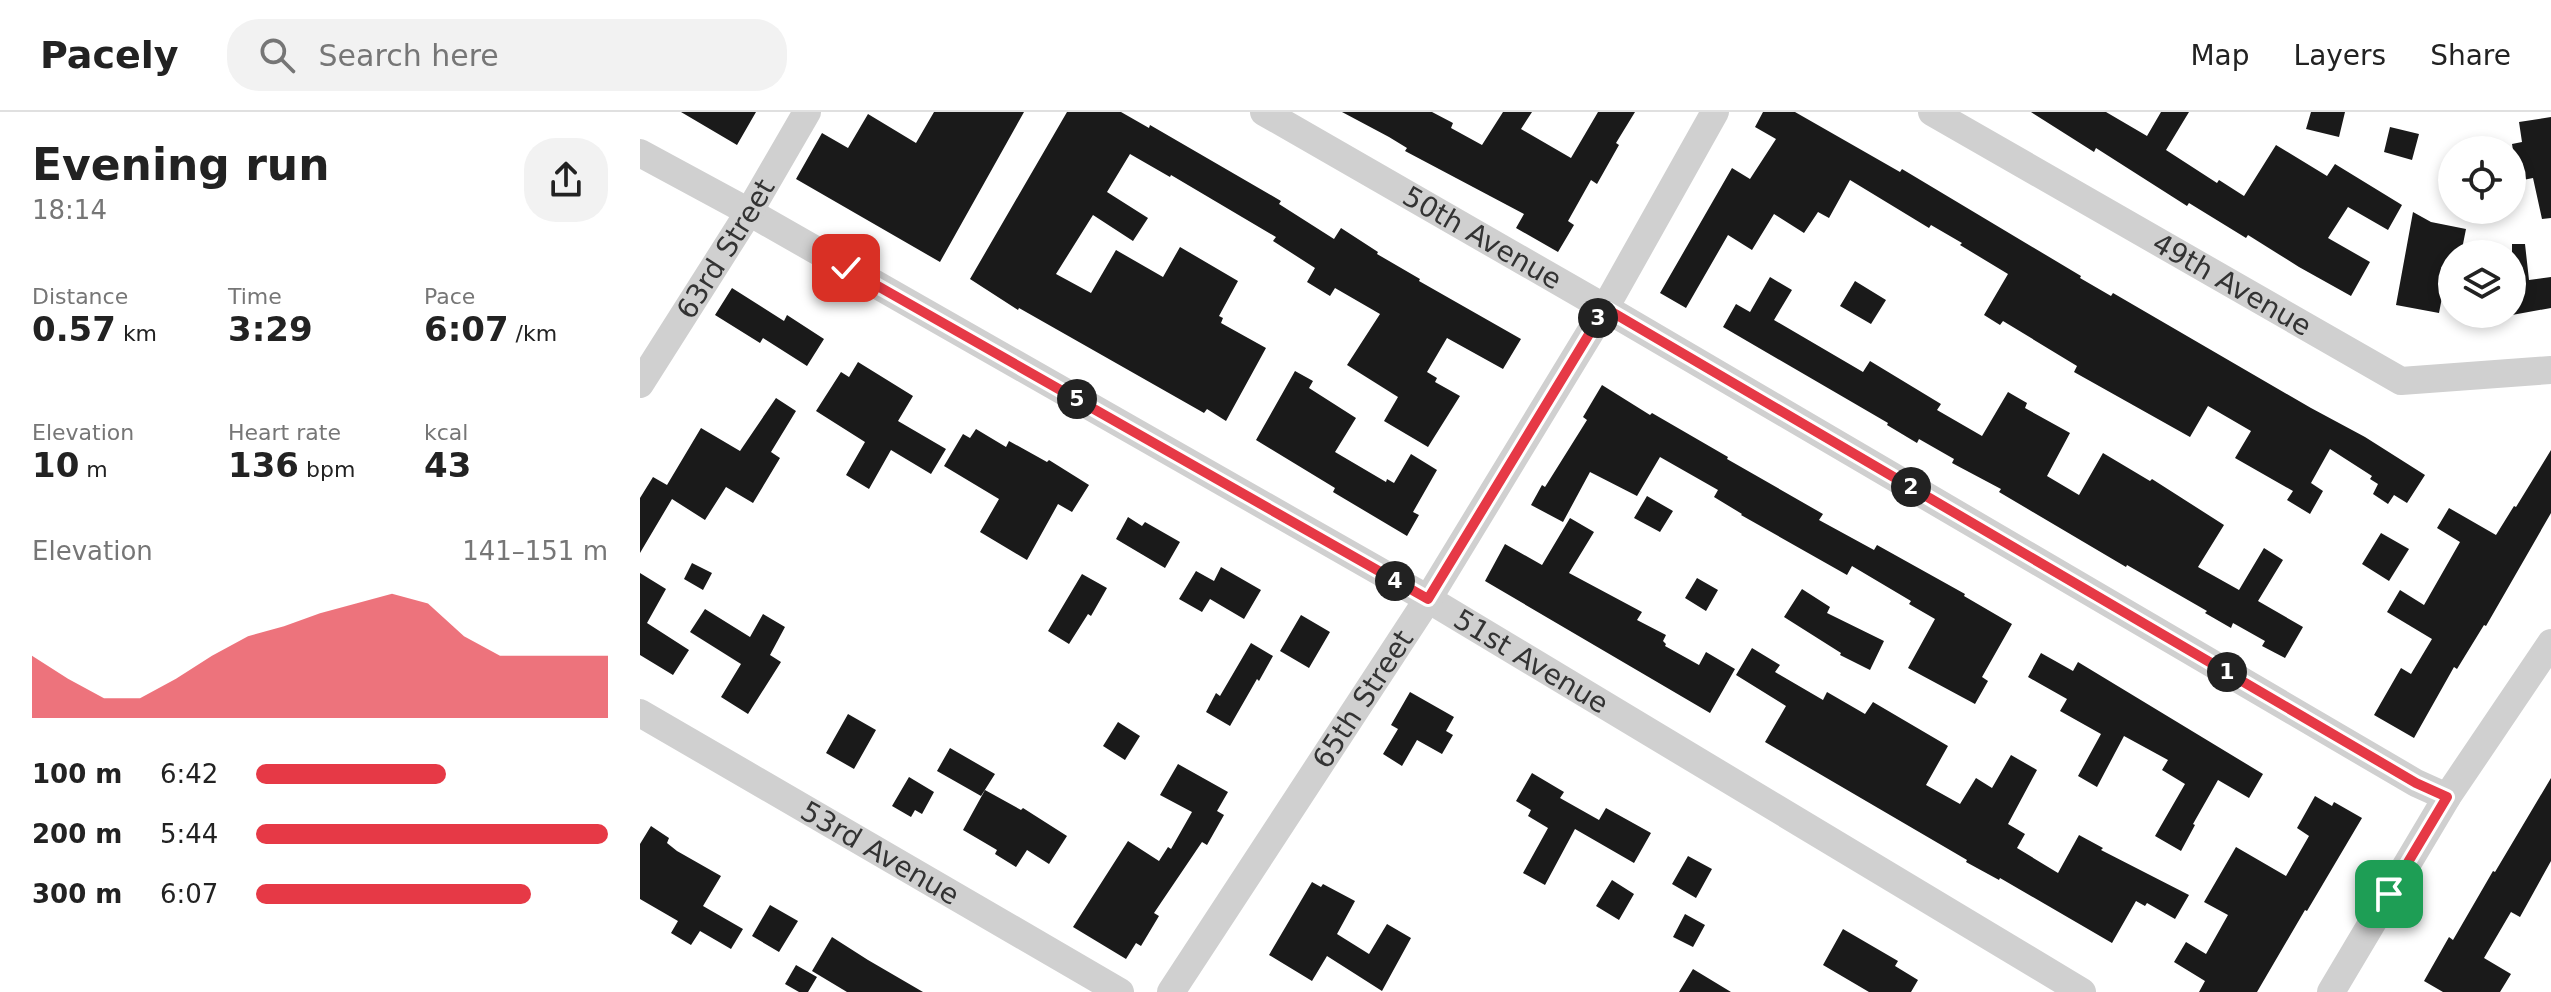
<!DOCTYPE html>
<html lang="en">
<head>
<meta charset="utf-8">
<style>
  body { margin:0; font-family:"DejaVu Sans",sans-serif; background:#f2f2f2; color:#222; height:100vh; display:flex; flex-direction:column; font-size:30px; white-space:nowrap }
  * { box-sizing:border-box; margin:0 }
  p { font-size:26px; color:#767676 }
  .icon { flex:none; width:44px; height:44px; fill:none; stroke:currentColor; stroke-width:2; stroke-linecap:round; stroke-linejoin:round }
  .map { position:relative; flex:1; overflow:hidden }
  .sheet { display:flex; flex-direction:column; background:#fff; width:640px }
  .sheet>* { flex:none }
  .controls { position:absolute; left:1798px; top:24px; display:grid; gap:16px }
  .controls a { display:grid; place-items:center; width:88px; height:88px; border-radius:50%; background:#fff; box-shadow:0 4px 12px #0003; font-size:40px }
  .pin { position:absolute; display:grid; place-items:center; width:68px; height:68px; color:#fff; margin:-34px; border-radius:16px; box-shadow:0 4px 12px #0006 }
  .km { position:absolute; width:40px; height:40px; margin:-20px; border-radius:50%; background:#222; color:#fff; font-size:22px; line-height:40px; text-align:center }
  .round { display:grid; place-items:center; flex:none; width:84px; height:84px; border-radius:32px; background:#f2f2f2 }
  .overview { display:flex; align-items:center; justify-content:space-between; height:136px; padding:0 32px }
  h1 { font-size:44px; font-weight:700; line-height:60px }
  .stats { display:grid; grid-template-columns:repeat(3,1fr); gap:12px; height:136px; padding:8px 32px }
  .stats div { display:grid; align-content:center }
  .stats b { font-size:34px; font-weight:700 }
  .stats small { font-size:22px; font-weight:400 }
  .stats p { font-size:22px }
  .chart { height:224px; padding:16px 32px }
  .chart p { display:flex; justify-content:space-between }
  .chart svg { width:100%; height:144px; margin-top:8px; fill:#e63946; opacity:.7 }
  ul { padding:0 32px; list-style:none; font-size:26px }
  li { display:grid; grid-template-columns:128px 96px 1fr; align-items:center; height:60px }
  li i { height:20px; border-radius:10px; background:#e63946 }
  header { display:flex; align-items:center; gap:48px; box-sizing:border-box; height:112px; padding:0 40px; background:#fff; border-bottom:2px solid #e0e0e0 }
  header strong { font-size:38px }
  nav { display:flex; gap:44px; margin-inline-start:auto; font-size:28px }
  .search { width:560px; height:72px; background:#f2f2f2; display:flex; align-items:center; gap:20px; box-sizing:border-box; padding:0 28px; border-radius:32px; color:#767676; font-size:30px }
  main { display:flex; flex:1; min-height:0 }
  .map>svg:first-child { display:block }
  .building { fill:#1a1a1a }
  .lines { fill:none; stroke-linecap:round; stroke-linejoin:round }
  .minor { stroke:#d0d0d0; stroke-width:28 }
  .route-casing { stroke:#fff; stroke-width:16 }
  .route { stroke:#e63946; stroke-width:10 }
  .labels { text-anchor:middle; stroke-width:8; stroke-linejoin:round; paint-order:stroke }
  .street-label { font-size:28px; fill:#333; stroke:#fff }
</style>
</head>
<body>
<header>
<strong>Pacely</strong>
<div class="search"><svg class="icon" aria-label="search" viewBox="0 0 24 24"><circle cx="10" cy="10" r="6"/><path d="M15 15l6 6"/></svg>Search here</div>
<nav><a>Map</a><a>Layers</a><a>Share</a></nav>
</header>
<main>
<section class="sheet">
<div class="overview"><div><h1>Evening run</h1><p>18:14</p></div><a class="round"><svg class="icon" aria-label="share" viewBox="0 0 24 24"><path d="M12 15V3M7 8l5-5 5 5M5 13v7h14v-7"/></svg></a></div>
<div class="stats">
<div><p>Distance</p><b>0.57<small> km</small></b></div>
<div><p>Time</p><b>3:29</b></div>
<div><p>Pace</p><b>6:07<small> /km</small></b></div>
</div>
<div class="stats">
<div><p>Elevation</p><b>10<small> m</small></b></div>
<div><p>Heart rate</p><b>136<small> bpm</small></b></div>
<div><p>kcal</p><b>43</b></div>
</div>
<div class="chart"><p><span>Elevation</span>141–151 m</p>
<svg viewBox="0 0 160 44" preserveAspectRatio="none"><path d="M0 44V25L10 32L20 38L30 38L40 32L50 25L60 19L70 16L80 12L90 9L100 6L110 9L120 19L130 25L140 25L150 25L160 25V44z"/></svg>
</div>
<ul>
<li><b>100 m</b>6:42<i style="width:54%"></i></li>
<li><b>200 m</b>5:44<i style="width:100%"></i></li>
<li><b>300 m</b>6:07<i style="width:78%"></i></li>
</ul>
</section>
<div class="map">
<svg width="1911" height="880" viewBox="0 0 1911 880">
  <rect width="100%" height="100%" fill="#fff"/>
  <!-- building -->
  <path class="building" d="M 41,0 L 116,0 L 97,33 Z
    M 294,0 L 384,0 L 300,150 L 156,67 L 182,21 L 208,36 L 228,2 L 276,31 Z
    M 427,0 L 481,0 L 509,16 L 510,13 L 641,89 L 639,92 L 694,127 L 701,116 L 738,140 L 737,142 L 780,167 L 779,169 L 881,227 L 863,257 L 807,226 L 787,260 L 797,266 L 795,270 L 820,284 L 788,335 L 744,309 L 758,285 L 707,253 L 740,202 L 695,176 L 690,184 L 667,170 L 675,156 L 633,129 L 636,125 L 531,63 L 530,65 L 490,42 L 467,80 L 508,106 L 493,129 L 453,103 L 416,162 L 451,181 L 476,138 L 523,165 L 540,135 L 598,169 L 579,204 L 583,206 L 581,211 L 626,236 L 586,309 L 567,297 L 564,301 L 379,196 L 378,198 L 330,167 Z
    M 702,0 L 792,0 L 813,11 L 811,16 L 842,33 L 863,0 L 892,0 L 881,17 L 931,46 L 958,0 L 995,0 L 976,31 L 979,33 L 957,72 L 951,68 L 928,109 L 934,113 L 918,140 L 876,116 L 884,102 L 765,39 L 767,36 L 749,25 Z
    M 1123,0 L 1155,0 L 1260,60 L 1262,57 L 1441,164 L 1440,166 L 1471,184 L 1473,181 L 1671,296 L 1725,325 L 1785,363 L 1767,391 L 1754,383 L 1748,392 L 1733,382 L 1738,372 L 1730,367 L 1732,364 L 1690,337 L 1671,371 L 1683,379 L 1670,402 L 1647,388 L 1653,379 L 1595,346 L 1611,319 L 1568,294 L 1550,325 L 1434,260 L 1437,254 L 1363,209 L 1360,213 L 1344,203 L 1368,162 L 1320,133 L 1322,131 L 1291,113 L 1289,116 L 1210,68 L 1189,106 L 1178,100 L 1164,121 L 1134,102 L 1112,138 L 1088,123 L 1046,196 L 1020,181 L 1092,56 L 1110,67 L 1136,27 L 1115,15 Z
    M 1391,0 L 1466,0 L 1507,24 L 1521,0 L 1549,0 L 1526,38 L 1577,71 L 1579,68 L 1604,84 L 1636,33 L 1687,64 L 1695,52 L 1762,93 L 1748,118 L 1708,95 L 1688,126 L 1730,150 L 1711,184 L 1659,155 L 1608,123 L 1606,126 L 1549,91 L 1547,94 L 1456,36 L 1454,40 Z
    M 1671,0 L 1705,0 L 1699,25 L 1666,17 Z
    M 1911,5 L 1911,106 L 1902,107 L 1893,66 L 1878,69 L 1872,32 L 1882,30 L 1879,10 Z
    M 1750,15 L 1779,22 L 1772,48 L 1744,40 Z
    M 1773,100 L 1791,110 L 1826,117 L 1821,142 L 1810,144 L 1799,201 L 1756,193 Z
    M 1872,132 L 1885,132 L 1889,168 L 1911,165 L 1911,196 L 1872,203 Z
    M 1130,165 L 1152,178 L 1134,208 L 1223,260 L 1230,249 L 1301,292 L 1297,298 L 1342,324 L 1368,280 L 1387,291 L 1385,296 L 1430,321 L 1407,364 L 1439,383 L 1463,341 L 1510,369 L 1512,367 L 1584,413 L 1558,455 L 1599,478 L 1624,436 L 1643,448 L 1618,489 L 1663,515 L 1645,546 L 1622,534 L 1625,529 L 1593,511 L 1591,516 L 1565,501 L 1567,499 L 1487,453 L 1486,455 L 1359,380 L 1361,377 L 1312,351 L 1314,347 L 1279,327 L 1277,331 L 1247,313 L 1248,311 L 1083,215 L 1096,192 L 1110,200 Z
    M 1215,169 L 1246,188 L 1231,212 L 1200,194 Z
    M 92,176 L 144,209 L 147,203 L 184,227 L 167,254 L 123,226 L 120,231 L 75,203 Z
    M 218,250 L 273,284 L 258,309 L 306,337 L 291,362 L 251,338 L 229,377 L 206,363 L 225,330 L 176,299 L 201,260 L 209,265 Z
    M 655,259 L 673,269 L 669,276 L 716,306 L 695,340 L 746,370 L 747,367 L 754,371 L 771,342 L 797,358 L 773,400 L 779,403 L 767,424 L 693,380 L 695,376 L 616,328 Z
    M 962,273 L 1010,303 L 1012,301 L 1088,345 L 1087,347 L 1183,402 L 1179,408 L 1234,438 L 1237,433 L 1325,482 L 1324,484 L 1372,512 L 1342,565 L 1348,569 L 1335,592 L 1268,556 L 1295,507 L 1269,492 L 1271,489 L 1212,454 L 1207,463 L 1101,403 L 1102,402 L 1074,385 L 1078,378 L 1020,345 L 997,384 L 950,360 L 923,410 L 891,393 L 902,373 L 905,375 L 947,308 L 943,305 Z
    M 136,286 L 156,299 L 131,340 L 140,346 L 113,391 L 86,375 L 65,408 L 32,387 L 0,441 L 0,386 L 13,365 L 27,373 L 61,316 L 100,339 Z
    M 336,317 L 366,335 L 369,329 L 407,350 L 409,348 L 449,373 L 432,400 L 418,392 L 387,448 L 340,420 L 359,387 L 304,354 L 323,322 L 330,326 Z
    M 1911,338 L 1911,401 L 1846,514 L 1844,513 L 1817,557 L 1814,555 L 1774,626 L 1734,603 L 1761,556 L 1771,562 L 1792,527 L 1747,500 L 1760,478 L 1784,493 L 1820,430 L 1797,416 L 1809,396 L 1856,423 L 1874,394 L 1876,395 Z
    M 1007,384 L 1033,399 L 1020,420 L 994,406 Z
    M 488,405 L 502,414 L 505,410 L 540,430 L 525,456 L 476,427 Z
    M 930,406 L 954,420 L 929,461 L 1002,500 L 997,508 L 1026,523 L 1023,529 L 1026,532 L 1025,534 L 1059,553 L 1066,540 L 1095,557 L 1070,601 L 845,469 L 865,432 L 902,453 Z
    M 1741,421 L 1769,437 L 1749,469 L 1722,452 Z
    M 52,451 L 72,461 L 63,478 L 44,467 Z
    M 581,455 L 621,478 L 604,507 L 570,487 L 562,500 L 539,487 L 556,459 L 574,469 Z
    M 0,461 L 26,477 L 7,511 L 49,538 L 33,563 L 0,543 Z
    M 442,462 L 467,476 L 451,504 L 448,502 L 429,532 L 408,519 Z
    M 1057,466 L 1078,478 L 1066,499 L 1045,486 Z
    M 1162,477 L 1190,495 L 1187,501 L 1244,529 L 1230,558 L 1200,543 L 1201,541 L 1144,505 Z
    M 65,497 L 110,525 L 123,502 L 145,515 L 130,543 L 141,550 L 108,602 L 81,585 L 101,552 L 50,520 Z
    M 661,503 L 690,520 L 669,556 L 640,539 Z
    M 611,531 L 633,544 L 619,569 L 617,567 L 590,614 L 566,600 L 576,581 L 580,584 Z
    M 1112,536 L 1140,553 L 1135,560 L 1183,588 L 1187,580 L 1225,602 L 1233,590 L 1308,634 L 1286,673 L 1320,692 L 1336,666 L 1352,676 L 1371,643 L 1397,658 L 1368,712 L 1385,722 L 1377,736 L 1418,761 L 1439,723 L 1463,736 L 1461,738 L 1549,783 L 1535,807 L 1507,791 L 1505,794 L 1496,789 L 1472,831 L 1360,766 L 1359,768 L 1326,750 L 1327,748 L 1125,630 L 1146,594 L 1096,563 Z
    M 1401,541 L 1433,559 L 1438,550 L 1623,662 L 1609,686 L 1578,668 L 1553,712 L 1555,713 L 1541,739 L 1515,724 L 1545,672 L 1522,658 L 1528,648 L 1484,624 L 1457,675 L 1438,664 L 1461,622 L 1420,599 L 1427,587 L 1388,565 Z
    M 770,580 L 814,605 L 806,619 L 813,623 L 802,642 L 777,628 L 762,654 L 743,642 L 758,617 L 751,613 Z
    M 208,602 L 236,618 L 214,657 L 186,641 Z
    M 478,610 L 500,624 L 485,648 L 463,634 Z
    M 310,636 L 355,662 L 341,684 L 297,659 Z
    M 538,652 L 588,680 L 577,699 L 584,703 L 567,733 L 562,730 L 514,801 L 519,804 L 501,834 L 496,831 L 486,847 L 433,815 L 488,729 L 519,749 L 528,735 L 531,737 L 552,700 L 520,683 Z
    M 892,661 L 924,680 L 920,686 L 959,708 L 966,696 L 1011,721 L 994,751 L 935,717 L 905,773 L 883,761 L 908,716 L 888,704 L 891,698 L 876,689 Z
    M 269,665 L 294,680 L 282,702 L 275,698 L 271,705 L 252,694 Z
    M 1911,666 L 1911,749 L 1880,805 L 1871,800 L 1844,846 L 1871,862 L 1860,880 L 1803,880 L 1784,869 L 1809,825 L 1813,828 L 1853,759 L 1855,760 Z
    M 345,678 L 381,698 L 383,696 L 427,724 L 409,752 L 387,738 L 376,755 L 355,742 L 357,738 L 323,718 Z
    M 1675,684 L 1692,694 L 1694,690 L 1722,706 L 1667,799 L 1665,798 L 1617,880 L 1559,880 L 1565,869 L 1534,850 L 1546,830 L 1566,842 L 1588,803 L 1564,790 L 1596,735 L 1646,764 L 1669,724 L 1657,716 Z
    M 11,714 L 29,726 L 27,731 L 37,739 L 81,764 L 63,794 L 103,817 L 91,837 L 60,819 L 51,833 L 31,821 L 38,809 L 0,787 L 0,732 Z
    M 1048,744 L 1072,757 L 1056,786 L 1032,772 Z
    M 972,768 L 994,782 L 979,808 L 956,794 Z
    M 672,770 L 681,775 L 683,772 L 715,789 L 697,822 L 729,842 L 747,812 L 771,826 L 742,879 L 687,844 L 672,869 L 629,843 Z
    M 130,793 L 158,809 L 139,840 L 112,824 Z
    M 1045,802 L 1065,813 L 1053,835 L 1033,825 Z
    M 1203,817 L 1258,849 L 1255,854 L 1278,868 L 1271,880 L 1229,880 L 1183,853 Z
    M 192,825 L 228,848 L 283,880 L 207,880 L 172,859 Z
    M 156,853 L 177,865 L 168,880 L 159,880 L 145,872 Z
    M 1053,857 L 1091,880 L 1039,880 Z"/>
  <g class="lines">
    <!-- minor -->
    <g class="minor">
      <path id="s1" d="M 624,0 L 965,196 L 1776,671 L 1807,685"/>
      <path id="s2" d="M 1292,0 L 1761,269 L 1911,258"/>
      <path id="s3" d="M 0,41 L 109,100 L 788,487 L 1442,880"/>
      <path id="s4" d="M 0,272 L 109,100 L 167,0"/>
      <path id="s5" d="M 0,601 L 480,880"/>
      <path id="s6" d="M 531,880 L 788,487 L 965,196 L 1075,0"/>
      <path d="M 1691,880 L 1807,685 L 1911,531"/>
    </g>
  </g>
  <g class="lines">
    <defs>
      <path id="route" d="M 206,156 L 788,487 L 965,196 L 1776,671 L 1807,685 L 1749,782"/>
    </defs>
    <!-- route casing -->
    <use href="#route" class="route-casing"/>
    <!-- route -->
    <use href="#route" class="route"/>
  </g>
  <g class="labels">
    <!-- street labels -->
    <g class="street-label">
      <text dy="10" stroke="none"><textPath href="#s1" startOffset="252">50th Avenue</textPath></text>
      <text dy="10" stroke="none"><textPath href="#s4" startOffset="160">63rd Street</textPath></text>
      <text dy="10" stroke="none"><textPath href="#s2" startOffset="346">49th Avenue</textPath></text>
      <text dy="10" stroke="none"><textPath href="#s3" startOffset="1026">51st Avenue</textPath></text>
      <text dy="10" stroke="none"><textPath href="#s6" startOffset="350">65th Street</textPath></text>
      <text dy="10" stroke="none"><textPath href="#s5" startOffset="278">53rd Avenue</textPath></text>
    </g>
  </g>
</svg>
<div class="controls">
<a><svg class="icon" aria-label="locate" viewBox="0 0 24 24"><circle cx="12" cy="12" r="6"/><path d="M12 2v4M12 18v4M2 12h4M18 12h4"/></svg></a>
<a><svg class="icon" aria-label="layers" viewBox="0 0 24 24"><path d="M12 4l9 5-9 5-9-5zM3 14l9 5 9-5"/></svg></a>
</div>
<div class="pin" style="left:1749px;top:782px;background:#1e9e55"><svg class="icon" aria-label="arrive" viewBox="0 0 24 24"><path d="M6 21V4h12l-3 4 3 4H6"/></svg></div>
<div class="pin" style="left:206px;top:156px;background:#d93025"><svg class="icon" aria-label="check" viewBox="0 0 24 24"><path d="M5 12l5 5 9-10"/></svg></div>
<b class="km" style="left:1587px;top:560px">1</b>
<b class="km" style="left:1271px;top:375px">2</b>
<b class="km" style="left:958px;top:206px">3</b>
<b class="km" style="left:755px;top:469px">4</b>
<b class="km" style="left:437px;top:287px">5</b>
</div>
</main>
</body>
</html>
